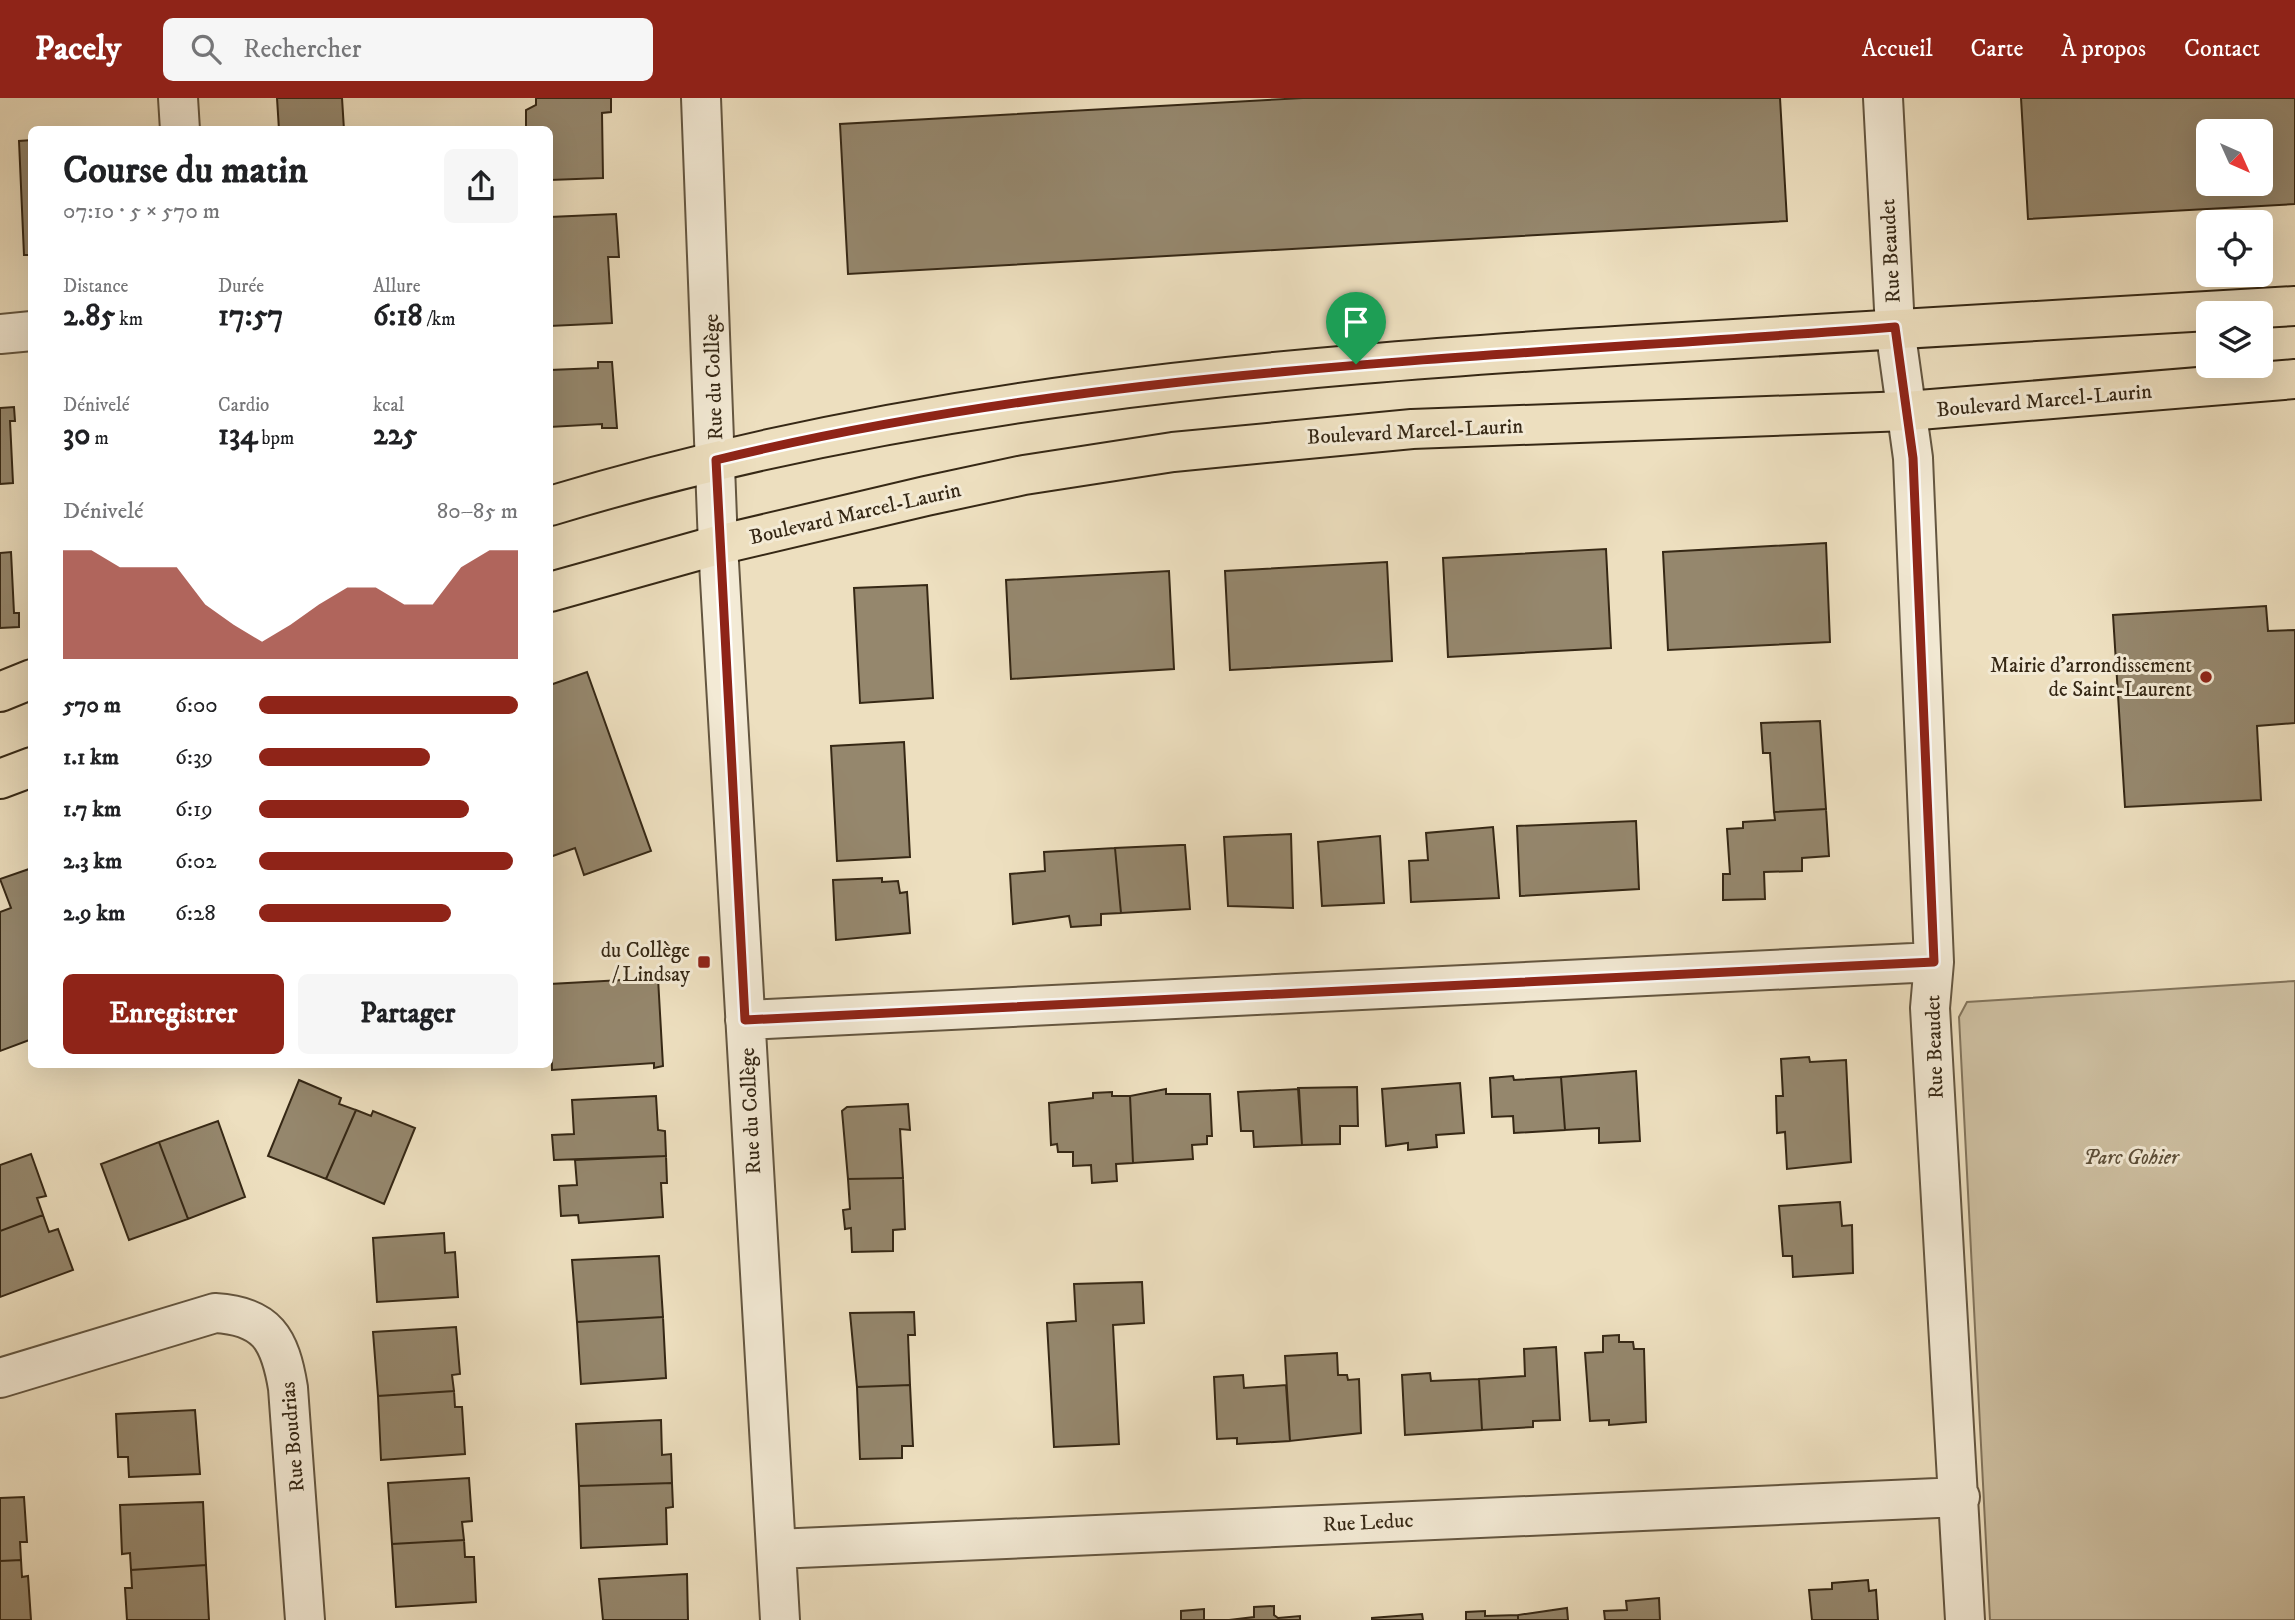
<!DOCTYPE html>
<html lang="fr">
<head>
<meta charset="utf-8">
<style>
  body { margin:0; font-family:"IM FELL DW Pica",serif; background:#f6f6f6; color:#202124; height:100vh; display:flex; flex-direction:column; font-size:26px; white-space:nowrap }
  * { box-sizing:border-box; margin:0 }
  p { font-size:23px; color:#757577 }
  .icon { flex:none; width:38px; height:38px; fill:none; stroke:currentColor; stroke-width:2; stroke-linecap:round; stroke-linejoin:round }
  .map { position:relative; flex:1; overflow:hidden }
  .sheet { position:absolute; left:28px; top:28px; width:525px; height:942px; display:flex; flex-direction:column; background:#fff; border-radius:10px; box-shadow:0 7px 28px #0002 }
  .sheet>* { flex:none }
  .needle { width:46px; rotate:135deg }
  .controls { position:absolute; left:2196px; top:21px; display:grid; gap:14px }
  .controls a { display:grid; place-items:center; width:77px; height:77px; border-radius:10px; background:#fff; box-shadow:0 7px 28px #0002; font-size:35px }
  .pin { position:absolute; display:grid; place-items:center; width:60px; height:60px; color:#fff; margin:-72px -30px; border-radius:50% 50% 50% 0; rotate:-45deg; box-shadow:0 0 7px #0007 }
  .pin .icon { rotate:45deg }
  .round { display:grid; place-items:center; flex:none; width:74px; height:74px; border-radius:10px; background:#f6f6f6 }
  .overview { display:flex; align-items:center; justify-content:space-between; height:119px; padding:0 35px }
  h1 { font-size:38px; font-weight:700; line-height:52px }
  .figures { display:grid; grid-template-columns:repeat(3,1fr); gap:10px; height:119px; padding:7px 35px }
  .figures div { display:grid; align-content:center }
  .figures b { font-size:30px; font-weight:700 }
  .figures small { font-size:19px; font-weight:400 }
  .figures p { font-size:19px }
  .chart { height:196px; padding:14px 35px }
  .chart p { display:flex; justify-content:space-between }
  .chart svg { width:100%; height:126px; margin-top:7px; fill:#8f2418; opacity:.7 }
  .cta { display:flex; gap:14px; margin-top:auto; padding:14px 35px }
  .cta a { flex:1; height:80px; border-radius:10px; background:#8f2418; color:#fff; font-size:28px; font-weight:700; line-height:80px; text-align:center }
  .cta a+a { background:#f6f6f6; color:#202124 }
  ul { padding:0 35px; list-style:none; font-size:23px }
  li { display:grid; grid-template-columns:112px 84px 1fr; align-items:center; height:52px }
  li i { height:18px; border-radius:9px; background:#8f2418 }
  header { display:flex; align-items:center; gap:42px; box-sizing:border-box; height:98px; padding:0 35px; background:#8f2418; color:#fff }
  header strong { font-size:33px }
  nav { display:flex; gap:38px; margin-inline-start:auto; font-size:24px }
  .search { width:490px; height:63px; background:#f6f6f6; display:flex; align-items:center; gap:18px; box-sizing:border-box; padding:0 24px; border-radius:10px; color:#757577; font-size:26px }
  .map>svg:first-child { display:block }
  .green { fill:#cec0a2; stroke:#82745c; stroke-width:2 }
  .building { fill:#95876d; stroke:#362815; stroke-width:2; fill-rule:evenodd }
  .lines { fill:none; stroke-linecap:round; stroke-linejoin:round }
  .minor-casing { stroke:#645640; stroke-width:42 }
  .major-casing { stroke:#362815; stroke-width:42 }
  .minor { stroke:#f3ead5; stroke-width:38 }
  .major { stroke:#eddfbf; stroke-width:38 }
  .route-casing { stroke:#fff; stroke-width:14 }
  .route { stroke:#8f2418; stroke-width:9 }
  .poi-dot { fill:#8f2418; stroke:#f3ead5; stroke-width:2.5 }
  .labels { text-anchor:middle; stroke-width:6; stroke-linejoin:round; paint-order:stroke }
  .street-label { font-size:21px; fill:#362815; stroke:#f3ead5 }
  .poi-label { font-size:21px; fill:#362815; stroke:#f3ead5; text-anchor:end }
  .park-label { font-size:21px; font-style:italic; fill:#5c4e38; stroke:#f3ead5 }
</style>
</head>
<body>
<header>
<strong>Pacely</strong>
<div class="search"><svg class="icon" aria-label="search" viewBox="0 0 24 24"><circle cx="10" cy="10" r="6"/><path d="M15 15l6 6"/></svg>Rechercher</div>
<nav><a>Accueil</a><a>Carte</a><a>À propos</a><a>Contact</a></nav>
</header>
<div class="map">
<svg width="2295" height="1522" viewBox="0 0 2295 1522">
  <rect width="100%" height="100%" fill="#eddfbf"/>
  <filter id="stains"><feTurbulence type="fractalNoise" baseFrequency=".00286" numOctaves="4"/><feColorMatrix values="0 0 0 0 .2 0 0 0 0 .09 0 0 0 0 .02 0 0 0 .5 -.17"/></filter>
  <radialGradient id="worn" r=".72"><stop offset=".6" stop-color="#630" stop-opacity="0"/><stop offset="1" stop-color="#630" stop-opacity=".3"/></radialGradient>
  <!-- green -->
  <path class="green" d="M 2295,883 L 2295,1522 L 1990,1522 L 1959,919 L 1967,904 Z"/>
  <!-- building -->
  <path class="building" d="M 277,0 L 342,0 L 344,32 L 279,32 Z
    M 536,0 L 611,0 L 611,14 L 602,15 L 603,80 L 550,82 L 550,32 L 533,32 L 526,28 L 526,12 L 536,7 Z
    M 1303,0 L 1780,0 L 1787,123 L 848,176 L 840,26 Z
    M 2021,0 L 2295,0 L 2295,106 L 2028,121 ZM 2208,33 L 2261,33 L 2261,86 L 2208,86 Z
    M 32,42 L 32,157 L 24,157 L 19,43 Z
    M 616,116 L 619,159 L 608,159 L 612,225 L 550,228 L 550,119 Z
    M 598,264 L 612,264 L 617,330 L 602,330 L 602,326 L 550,329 L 550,272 L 598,270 Z
    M 14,309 L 15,323 L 10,323 L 13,385 L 0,386 L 0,310 Z
    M 1826,445 L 1830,544 L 1668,552 L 1663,454 Z
    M 1606,451 L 1611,550 L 1448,559 L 1443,460 Z
    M 11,454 L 14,515 L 19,515 L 19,529 L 0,530 L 0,455 Z
    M 1387,464 L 1392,563 L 1230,572 L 1225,473 Z
    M 1169,473 L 1174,571 L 1011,581 L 1006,482 Z
    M 927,487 L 933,600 L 860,605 L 854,490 Z
    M 2266,508 L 2268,533 L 2295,532 L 2295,625 L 2257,628 L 2261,702 L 2125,709 L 2113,517 Z
    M 587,574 L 651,753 L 584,777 L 575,750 L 550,759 L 550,587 Z
    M 1820,623 L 1826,711 L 1774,714 L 1770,655 L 1763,655 L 1761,625 Z
    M 904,644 L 910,759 L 837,763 L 831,648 Z
    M 1826,711 L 1829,758 L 1802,760 L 1802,773 L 1764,774 L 1765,801 L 1723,802 L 1723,776 L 1730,776 L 1727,731 L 1743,730 L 1743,724 L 1775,722 L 1774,714 Z
    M 1636,723 L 1639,791 L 1520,798 L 1517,728 Z
    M 1493,729 L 1499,800 L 1411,804 L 1409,763 L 1428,762 L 1426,735 Z
    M 1291,736 L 1293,810 L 1228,808 L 1224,739 Z
    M 1380,738 L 1384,805 L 1322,808 L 1318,744 Z
    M 1180,747 L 1185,747 L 1190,811 L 1121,815 L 1115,750 Z
    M 1115,750 L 1121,815 L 1101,816 L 1101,827 L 1071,829 L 1069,818 L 1013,826 L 1010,776 L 1045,773 L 1044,754 Z
    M 32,770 L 32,941 L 0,953 L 0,814 L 11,810 L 0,781 Z
    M 882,780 L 882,784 L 898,783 L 900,795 L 907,794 L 910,835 L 836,842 L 833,782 Z
    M 658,880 L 663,968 L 654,970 L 654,965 L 552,972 L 550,886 Z
    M 1809,959 L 1810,964 L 1846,962 L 1851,1064 L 1787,1071 L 1785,1034 L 1777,1035 L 1776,998 L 1783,998 L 1781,961 Z
    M 1636,973 L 1640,1043 L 1599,1045 L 1599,1030 L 1565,1032 L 1561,979 Z
    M 1513,978 L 1514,982 L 1561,979 L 1565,1032 L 1514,1035 L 1513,1018 L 1492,1019 L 1490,980 Z
    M 299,982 L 341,1000 L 339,1006 L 356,1012 L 326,1081 L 268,1058 Z
    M 1460,985 L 1464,1035 L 1436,1037 L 1437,1049 L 1408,1052 L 1408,1045 L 1386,1048 L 1382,991 Z
    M 1357,989 L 1358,1028 L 1340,1028 L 1340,1046 L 1302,1047 L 1298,990 Z
    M 1166,991 L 1166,996 L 1210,996 L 1212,1038 L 1207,1038 L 1207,1046 L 1192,1047 L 1193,1061 L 1133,1065 L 1130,998 Z
    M 1299,991 L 1302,1047 L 1254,1049 L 1253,1033 L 1241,1033 L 1238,994 Z
    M 1112,994 L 1112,998 L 1130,998 L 1133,1065 L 1116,1066 L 1117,1083 L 1092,1085 L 1091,1067 L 1073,1068 L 1073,1054 L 1058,1054 L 1057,1046 L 1051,1047 L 1049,1005 L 1093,1000 L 1093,995 Z
    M 656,998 L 658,1032 L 665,1033 L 666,1058 L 554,1062 L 552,1037 L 574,1036 L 572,1002 Z
    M 908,1006 L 910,1032 L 900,1031 L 903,1080 L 848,1081 L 842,1013 L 847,1009 Z
    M 356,1012 L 371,1018 L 373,1013 L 415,1030 L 384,1106 L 326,1081 Z
    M 218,1023 L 245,1099 L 188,1121 L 159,1044 Z
    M 159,1044 L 188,1121 L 129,1142 L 101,1066 Z
    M 31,1056 L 46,1098 L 37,1100 L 43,1117 L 0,1133 L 0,1067 Z
    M 666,1058 L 667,1085 L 661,1085 L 663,1119 L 579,1125 L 578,1117 L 561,1118 L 559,1088 L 577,1087 L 575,1062 Z
    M 903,1080 L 905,1131 L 893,1132 L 893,1153 L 852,1154 L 851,1130 L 845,1131 L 843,1112 L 850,1111 L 848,1081 Z
    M 1840,1104 L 1842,1128 L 1852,1127 L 1853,1175 L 1793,1179 L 1792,1158 L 1783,1158 L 1779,1108 Z
    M 43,1117 L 49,1134 L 58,1131 L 73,1172 L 0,1199 L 0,1133 Z
    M 444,1135 L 445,1155 L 455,1154 L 458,1199 L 377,1204 L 373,1140 Z
    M 659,1158 L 663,1219 L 577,1224 L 572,1162 Z
    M 1142,1184 L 1144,1225 L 1113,1227 L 1119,1346 L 1054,1349 L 1047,1225 L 1076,1223 L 1074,1186 Z
    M 914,1214 L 915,1237 L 908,1237 L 910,1287 L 857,1289 L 850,1215 Z
    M 663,1219 L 666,1280 L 581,1286 L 577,1224 Z
    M 456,1229 L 460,1276 L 452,1277 L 454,1293 L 378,1298 L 373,1234 Z
    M 1619,1237 L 1619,1244 L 1633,1244 L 1634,1251 L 1644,1251 L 1646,1324 L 1609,1327 L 1609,1322 L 1590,1323 L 1585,1255 L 1603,1254 L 1603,1238 Z
    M 1556,1249 L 1560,1322 L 1533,1323 L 1533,1329 L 1482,1332 L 1479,1281 L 1525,1278 L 1524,1251 Z
    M 1337,1255 L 1338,1277 L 1347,1277 L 1348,1282 L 1359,1281 L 1361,1335 L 1290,1343 L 1285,1258 Z
    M 1430,1275 L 1431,1283 L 1479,1281 L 1482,1332 L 1405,1337 L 1402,1277 Z
    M 1243,1277 L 1244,1290 L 1286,1287 L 1290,1343 L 1237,1346 L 1237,1340 L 1217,1341 L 1214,1279 Z
    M 910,1287 L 913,1348 L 902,1348 L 902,1360 L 860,1361 L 857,1289 Z
    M 454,1293 L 455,1309 L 462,1309 L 465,1356 L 381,1362 L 378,1298 Z
    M 195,1312 L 200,1376 L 129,1379 L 128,1359 L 118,1359 L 116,1316 Z
    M 661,1322 L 662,1357 L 671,1356 L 672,1385 L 579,1388 L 576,1326 Z
    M 469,1380 L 472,1423 L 462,1424 L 464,1442 L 392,1446 L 388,1385 Z
    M 672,1385 L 673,1409 L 666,1410 L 667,1446 L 581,1450 L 579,1388 Z
    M 24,1399 L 27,1444 L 20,1444 L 21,1462 L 0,1463 L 0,1400 Z
    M 203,1404 L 206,1467 L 131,1472 L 130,1455 L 122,1456 L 120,1407 Z
    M 464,1442 L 465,1459 L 474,1459 L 476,1504 L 396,1509 L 392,1446 Z
    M 21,1462 L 22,1479 L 28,1478 L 31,1522 L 0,1522 L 0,1463 Z
    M 206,1467 L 209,1522 L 127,1522 L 125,1490 L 132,1490 L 131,1472 Z
    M 687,1476 L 688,1522 L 603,1522 L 599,1481 Z
    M 1868,1482 L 1869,1493 L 1876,1492 L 1878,1522 L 1812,1522 L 1809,1492 L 1832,1491 L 1832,1485 Z
    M 1659,1500 L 1660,1522 L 1605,1522 L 1604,1513 L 1627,1512 L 1626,1503 Z
    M 1274,1508 L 1274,1517 L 1278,1520 L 1300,1518 L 1300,1522 L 1229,1522 L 1254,1519 L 1254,1509 Z
    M 1567,1510 L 1568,1522 L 1518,1522 L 1518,1517 Z
    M 1204,1511 L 1204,1522 L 1229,1522 L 1181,1522 L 1181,1513 Z
    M 1485,1513 L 1485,1518 L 1518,1517 L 1518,1522 L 1466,1522 L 1466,1514 Z
    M 1422,1516 L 1423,1522 L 1372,1522 L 1372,1520 Z"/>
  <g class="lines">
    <defs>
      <path id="minor" d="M 178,0 L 180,32
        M 701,0 L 718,447 L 780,1522
        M 1883,0 L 1895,230 L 1913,360 L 1934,864 L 1930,910 L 1965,1522
        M 0,236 L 32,233
        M 745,922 L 1934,864
        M 0,1280 L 215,1215 C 267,1218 280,1241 288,1290 L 305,1522
        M 776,1451 L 1960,1399"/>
      <path id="major" d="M 550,408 C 903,301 1265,269 1632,247 C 1853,233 2074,221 2295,208
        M 550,494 L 718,447 L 926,398 L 1024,377 L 1173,354 L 1412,331 L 1907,313 L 2295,281
        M 0,594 L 32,581
        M 0,681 L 32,669"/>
    </defs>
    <!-- minor casing -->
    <use href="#minor" class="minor-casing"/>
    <!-- major casing -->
    <use href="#major" class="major-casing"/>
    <!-- minor -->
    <use href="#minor" class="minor"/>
    <!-- major -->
    <use href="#major" class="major"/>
  </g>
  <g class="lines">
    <defs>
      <path id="route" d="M 1895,229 L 1913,360 L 1934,864 L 745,922 L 716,362 C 1103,268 1500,260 1895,229 Z"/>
    </defs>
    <!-- route casing -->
    <use href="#route" class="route-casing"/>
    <!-- route -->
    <use href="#route" class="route"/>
  </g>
  <!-- markers -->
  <g class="poi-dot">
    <circle cx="2206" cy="579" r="7"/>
    <rect x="697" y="857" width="14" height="14" rx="3.5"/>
  </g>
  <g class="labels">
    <!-- street labels -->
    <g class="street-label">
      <text transform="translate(1890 153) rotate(-93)" y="7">Rue Beaudet</text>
      <text transform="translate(713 279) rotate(-92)" y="7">Rue du Collège</text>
      <text transform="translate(2044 302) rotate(-5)" y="7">Boulevard Marcel-Laurin</text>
      <text transform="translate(1415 333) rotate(-3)" y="7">Boulevard Marcel-Laurin</text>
      <text transform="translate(855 415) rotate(-13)" y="7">Boulevard Marcel-Laurin</text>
      <text transform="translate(1934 949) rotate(-92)" y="7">Rue Beaudet</text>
      <text transform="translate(750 1013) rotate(-93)" y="7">Rue du Collège</text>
      <text transform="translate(292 1339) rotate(-95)" y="7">Rue Boudrias</text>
      <text transform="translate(1368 1424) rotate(-3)" y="7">Rue Leduc</text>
    </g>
    <!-- poi labels -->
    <g class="poi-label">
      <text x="2192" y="574">Mairie d'arrondissement<tspan x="2192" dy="24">de Saint-Laurent</tspan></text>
      <text x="690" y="859">du Collège<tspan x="690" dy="24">/ Lindsay</tspan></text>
    </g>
    <!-- park labels -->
    <g class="park-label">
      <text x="2131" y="1066">Parc Gohier</text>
    </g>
  </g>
  <rect width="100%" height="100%" filter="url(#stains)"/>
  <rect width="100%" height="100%" fill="url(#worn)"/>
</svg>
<div class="controls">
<a><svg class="needle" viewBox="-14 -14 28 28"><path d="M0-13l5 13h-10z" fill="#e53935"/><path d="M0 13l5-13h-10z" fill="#757577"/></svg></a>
<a><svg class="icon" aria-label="locate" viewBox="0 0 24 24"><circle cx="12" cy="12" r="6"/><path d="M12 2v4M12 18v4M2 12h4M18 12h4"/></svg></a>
<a><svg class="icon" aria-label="layers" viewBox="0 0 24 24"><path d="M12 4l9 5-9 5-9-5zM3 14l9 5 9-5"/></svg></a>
</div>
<div class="pin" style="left:1356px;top:266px;background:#1e9e55"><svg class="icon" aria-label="arrive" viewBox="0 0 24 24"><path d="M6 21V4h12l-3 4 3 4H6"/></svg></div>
<section class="sheet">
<div class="overview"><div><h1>Course du matin</h1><p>07:10 · 5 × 570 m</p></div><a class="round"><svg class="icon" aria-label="share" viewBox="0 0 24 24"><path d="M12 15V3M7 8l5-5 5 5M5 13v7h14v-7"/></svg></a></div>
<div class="figures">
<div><p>Distance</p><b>2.85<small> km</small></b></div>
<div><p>Durée</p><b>17:57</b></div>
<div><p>Allure</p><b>6:18<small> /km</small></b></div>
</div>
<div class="figures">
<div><p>Dénivelé</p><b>30<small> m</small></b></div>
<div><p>Cardio</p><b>134<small> bpm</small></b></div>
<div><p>kcal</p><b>225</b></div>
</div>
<div class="chart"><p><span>Dénivelé</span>80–85 m</p>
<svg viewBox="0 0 160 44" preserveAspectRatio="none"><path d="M0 44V6L10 6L20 12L30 12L40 12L50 25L60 32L70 38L80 32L90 25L100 19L110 19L120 25L130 25L140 12L150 6L160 6V44z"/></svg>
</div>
<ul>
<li><b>570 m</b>6:00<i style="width:100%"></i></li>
<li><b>1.1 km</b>6:39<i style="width:66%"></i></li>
<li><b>1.7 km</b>6:19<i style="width:81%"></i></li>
<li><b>2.3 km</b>6:02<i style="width:98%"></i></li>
<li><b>2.9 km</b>6:28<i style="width:74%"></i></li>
</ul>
<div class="cta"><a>Enregistrer</a><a>Partager</a></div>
</section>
</div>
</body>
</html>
